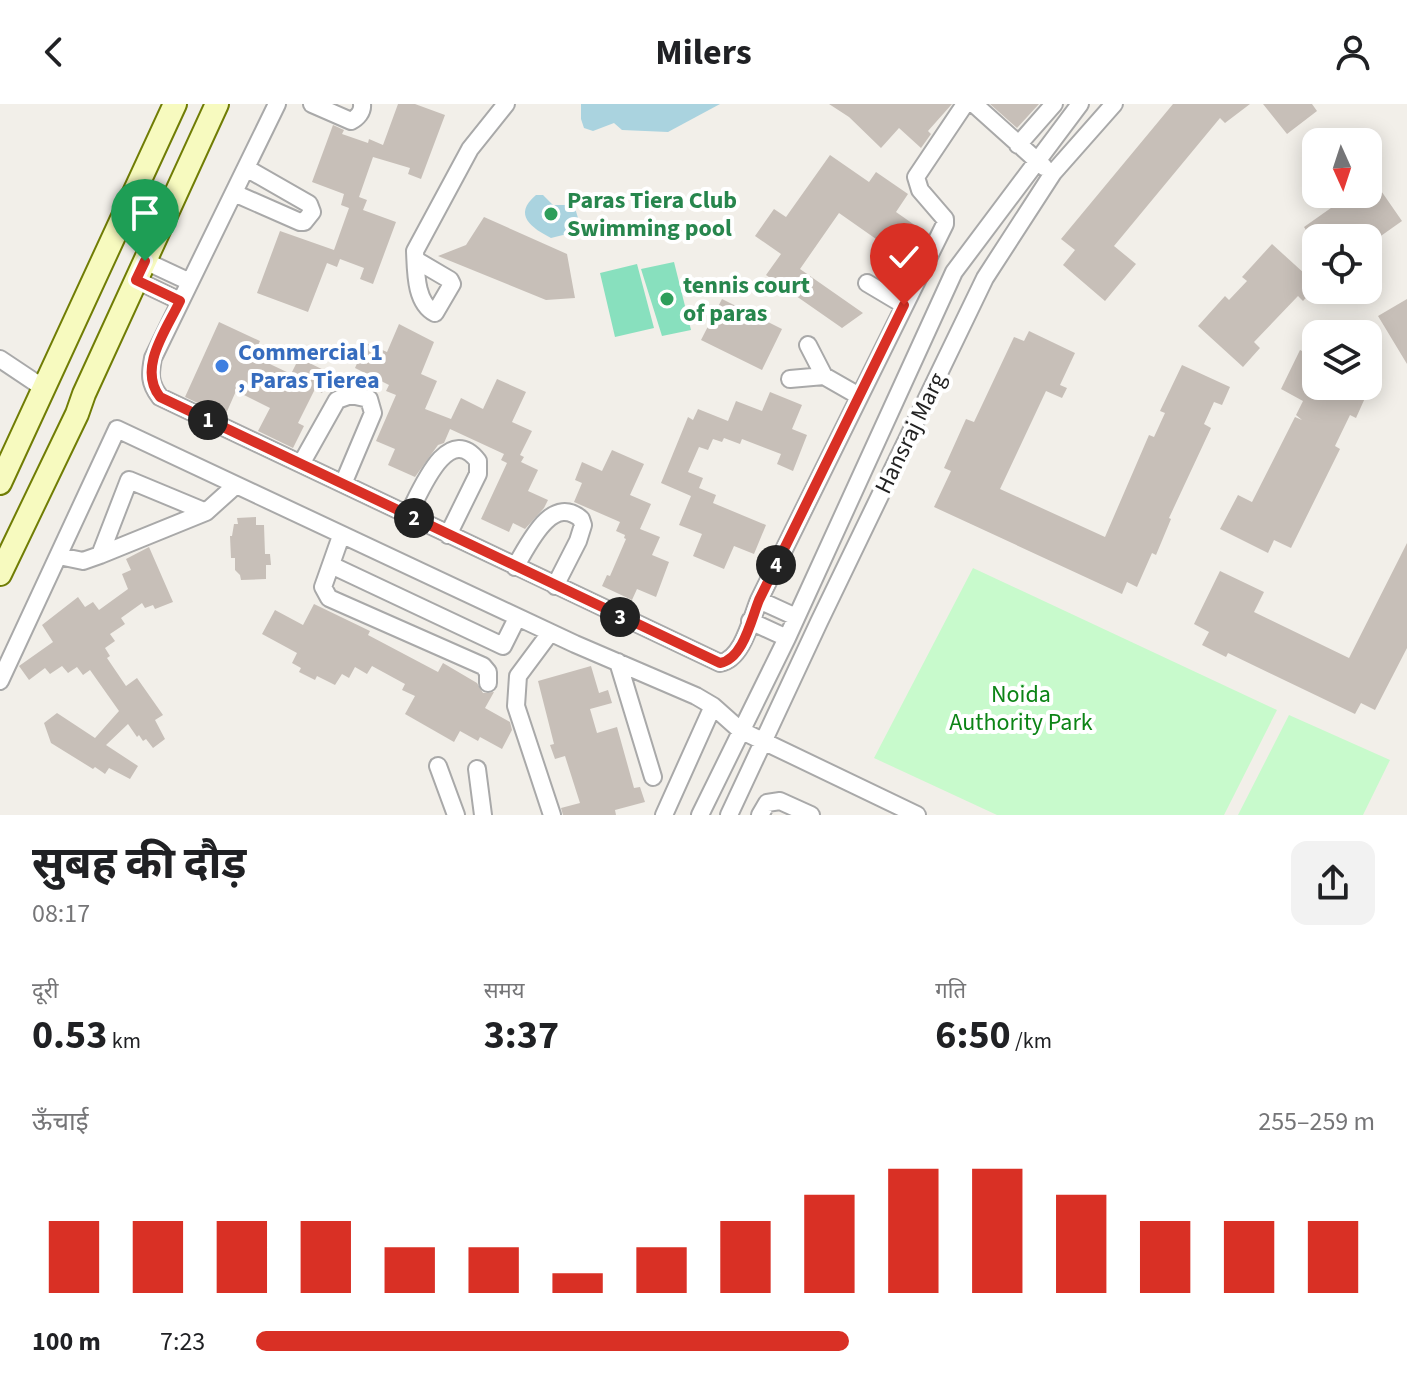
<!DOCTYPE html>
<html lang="hi">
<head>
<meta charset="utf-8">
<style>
  body { margin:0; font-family:"Source Sans 3","Noto Sans Devanagari",sans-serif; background:#f2f2f2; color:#202124; height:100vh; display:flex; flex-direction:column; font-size:30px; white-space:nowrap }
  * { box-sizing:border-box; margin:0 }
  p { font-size:26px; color:#757577 }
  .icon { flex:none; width:44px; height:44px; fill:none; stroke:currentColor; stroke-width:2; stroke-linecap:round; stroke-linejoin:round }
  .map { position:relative; height:711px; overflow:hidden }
  .sheet { display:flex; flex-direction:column; background:#fff; flex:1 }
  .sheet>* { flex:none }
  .needle { width:52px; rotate:177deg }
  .fabs { position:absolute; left:1302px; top:24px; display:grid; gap:16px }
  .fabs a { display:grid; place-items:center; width:80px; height:80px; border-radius:16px; background:#fff; box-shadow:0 4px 20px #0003; font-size:40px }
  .pin { position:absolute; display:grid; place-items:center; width:68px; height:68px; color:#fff; margin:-82px -34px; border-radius:50% 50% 50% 0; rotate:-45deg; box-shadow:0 0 8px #0007 }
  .pin .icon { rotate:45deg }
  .km { position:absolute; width:40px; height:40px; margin:-20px; border-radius:50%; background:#222; color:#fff; font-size:22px; line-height:40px; text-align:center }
  .round { display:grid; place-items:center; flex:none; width:84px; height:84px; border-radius:16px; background:#f2f2f2 }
  .headline { display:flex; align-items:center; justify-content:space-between; height:136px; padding:0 32px }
  h1 { font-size:44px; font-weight:700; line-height:60px }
  .figures { display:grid; grid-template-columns:repeat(3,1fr); gap:12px; height:136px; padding:8px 32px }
  .figures div { display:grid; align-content:center }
  .figures b { font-size:40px; font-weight:700 }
  .figures small { font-size:22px; font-weight:400 }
  .figures p { font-size:22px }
  .chart { height:224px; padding:16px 32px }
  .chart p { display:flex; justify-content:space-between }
  .chart svg { width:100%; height:144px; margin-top:8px; stroke:#d93025; stroke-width:6 }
  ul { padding:0 32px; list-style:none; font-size:26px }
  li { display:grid; grid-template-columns:128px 96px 1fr; align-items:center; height:60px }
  li i { height:20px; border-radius:10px; background:#d93025 }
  header { display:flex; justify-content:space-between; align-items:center; height:104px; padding:0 32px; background:#fff; font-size:36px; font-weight:700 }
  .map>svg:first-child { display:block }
  .park { fill:#c8facc }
  .pitch { fill:#88e0be }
  .water { fill:#aad3df }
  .building { fill:#c7bfb8 }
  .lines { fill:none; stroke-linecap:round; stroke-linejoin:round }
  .street-casing { stroke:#a9a9a9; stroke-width:20 }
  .secondary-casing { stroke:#707d05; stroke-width:26 }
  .street { stroke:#fff; stroke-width:16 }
  .secondary { stroke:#f7fabf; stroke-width:22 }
  .route-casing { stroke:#fff; stroke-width:16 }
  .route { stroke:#d93025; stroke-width:10 }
  .leisure-dot { fill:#2e9e5b; stroke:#fff; stroke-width:3 }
  .shop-dot { fill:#3f7fe0; stroke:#fff; stroke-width:3 }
  .labels { text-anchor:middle; stroke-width:8; stroke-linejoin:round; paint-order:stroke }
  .leisure-label { font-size:24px; font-weight:bold; fill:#27864d; stroke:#fff; text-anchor:start }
  .shop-label { font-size:24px; font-weight:bold; fill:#366cbe; stroke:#fff; text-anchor:start }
  .street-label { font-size:24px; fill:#222; stroke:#fff }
  .park-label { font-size:24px; fill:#0c8416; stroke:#fff }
</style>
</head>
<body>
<header><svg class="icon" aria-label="back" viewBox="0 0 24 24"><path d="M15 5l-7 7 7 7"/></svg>Milers<svg class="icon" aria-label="person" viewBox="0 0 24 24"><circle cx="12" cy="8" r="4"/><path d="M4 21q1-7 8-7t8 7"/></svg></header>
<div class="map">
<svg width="1407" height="711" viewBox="0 0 1407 711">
  <rect width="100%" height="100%" fill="#f2efe9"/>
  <!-- park -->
  <path class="park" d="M 973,464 L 1277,606 L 1224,711 L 997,711 L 874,654 Z
    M 1289,611 L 1390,656 L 1363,711 L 1238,711 Z"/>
  <!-- pitch -->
  <path class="pitch" d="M 674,158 L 691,226 L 662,232 L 641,165 Z
    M 637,160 L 654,224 L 615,233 L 600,169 Z"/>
  <!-- water -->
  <path class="water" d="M 581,0 L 720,0 L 668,28 L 622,26 L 614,19 L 593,27 L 584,24 L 581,15 Z
    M 536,91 L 543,91 L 553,101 L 570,101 L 575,104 L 578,114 L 567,130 L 551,134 C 532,124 512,111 536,91 Z"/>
  <!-- building -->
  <path class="building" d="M 398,0 L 415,0 L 445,11 L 421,75 L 408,70 L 410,64 L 373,53 L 359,93 L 367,96 L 363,106 L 396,118 L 373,180 L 360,175 L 364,164 L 340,155 L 337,163 L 327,159 L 308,208 L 257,189 L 280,127 L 334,146 L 349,104 L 341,101 L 344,90 L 312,78 L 333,21 L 344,26 L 342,30 L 368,39 L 369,35 L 383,41 Z
    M 829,0 L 952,0 L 928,27 L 931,30 L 921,44 L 899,24 L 881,44 L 849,13 Z
    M 990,0 L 1039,0 L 1017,24 Z
    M 1173,0 L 1250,0 L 1225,19 L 1220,14 L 1114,142 L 1136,160 L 1105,197 L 1063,161 L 1075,146 L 1061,135 Z
    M 1263,0 L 1312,0 L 1317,7 L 1287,30 Z
    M 830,51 L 869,78 L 876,68 L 908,90 L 896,108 L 916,122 L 896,149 L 839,109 L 800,165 L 863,209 L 842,224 L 766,171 L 781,150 L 755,132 L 774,105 L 786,113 Z
    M 1368,68 L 1402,117 L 1368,141 L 1368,134 L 1311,134 L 1304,123 L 1338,99 L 1332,90 L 1368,90 Z
    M 484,113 L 567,150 L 575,194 L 546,196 L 438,152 L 466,141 Z
    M 1272,140 L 1316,180 L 1316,183 L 1303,197 L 1298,192 L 1254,238 L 1260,244 L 1243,263 L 1198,222 L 1225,192 L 1229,196 L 1247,177 L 1242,173 Z
    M 722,195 L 782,225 L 762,266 L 701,236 Z
    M 1407,195 L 1407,260 L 1378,212 Z
    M 219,218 L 260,237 L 253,252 L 291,270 L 299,254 L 332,270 L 322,289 L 315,285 L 298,319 L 304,322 L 293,344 L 258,327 L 270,304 L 236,287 L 225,312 L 185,293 Z
    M 399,220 L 434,238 L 421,270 L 437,277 L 425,305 L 451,315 L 461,294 L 483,305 L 497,275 L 526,288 L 512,318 L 532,327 L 520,351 L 524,353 L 521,358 L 538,366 L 528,387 L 548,396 L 544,404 L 525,425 L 513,419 L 509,428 L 481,415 L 507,359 L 501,356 L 504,350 L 450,325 L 444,339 L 438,341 L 415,373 L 388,361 L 395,345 L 376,337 L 396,291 L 386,287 L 389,281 L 355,264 L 366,239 L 387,248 Z
    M 1029,227 L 1075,249 L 1060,281 L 1067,284 L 1062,294 L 1046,287 L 1000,385 L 1105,433 L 1149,331 L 1154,333 L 1165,309 L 1160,307 L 1182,261 L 1230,283 L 1222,301 L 1214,298 L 1204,320 L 1211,324 L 1169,414 L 1171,415 L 1156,451 L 1152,449 L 1137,483 L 1127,478 L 1122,490 L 934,403 L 951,367 L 944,364 L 966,315 L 974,318 L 1014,233 L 1024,237 Z
    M 1300,246 L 1316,254 L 1316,282 L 1353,282 L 1351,286 L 1365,294 L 1356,314 L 1350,311 L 1335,342 L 1340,345 L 1291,444 L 1274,436 L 1268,449 L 1220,425 L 1238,391 L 1252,398 L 1295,313 L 1302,316 L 1296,311 L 1303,297 L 1281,285 Z
    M 770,288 L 802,301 L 792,325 L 807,331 L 793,367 L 777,360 L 781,350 L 742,335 L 740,340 L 724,334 L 722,338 L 713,335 L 708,346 L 699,343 L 688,368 L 703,374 L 699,384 L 716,391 L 713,399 L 766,421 L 754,450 L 734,442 L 724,465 L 693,452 L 702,430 L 679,421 L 691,392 L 661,379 L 688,313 L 693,316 L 698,305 L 728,317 L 736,297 L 762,307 Z
    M 612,346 L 644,360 L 630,391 L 651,400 L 640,425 L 660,433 L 652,451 L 669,458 L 656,493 L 637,485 L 632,496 L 602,482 L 607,471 L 610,472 L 626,435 L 624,434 L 625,431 L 616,427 L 620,418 L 574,398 L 582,379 L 575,376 L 582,358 L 602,367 Z
    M 256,413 L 256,421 L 264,421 L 265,450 L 270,450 L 271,461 L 266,461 L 266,475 L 241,476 L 240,471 L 235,466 L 235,454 L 231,454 L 230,432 L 232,432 L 234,420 L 238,420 L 237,414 Z
    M 1407,439 L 1407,544 L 1375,606 L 1361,599 L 1355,610 L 1228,549 L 1226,553 L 1202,541 L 1209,528 L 1194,520 L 1220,467 L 1264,488 L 1254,508 L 1349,554 Z
    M 149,443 L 173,498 L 155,505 L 153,501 L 145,504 L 142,499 L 121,514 L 125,520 L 110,530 L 115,537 L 105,544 L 110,552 L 107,554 L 126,582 L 137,574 L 163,611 L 155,616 L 165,635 L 153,644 L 146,635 L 143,637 L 139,631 L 137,633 L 128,620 L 106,641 L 138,662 L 130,675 L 109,664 L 105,670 L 95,663 L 93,665 L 51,639 L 44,619 L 57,609 L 95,634 L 119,607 L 90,566 L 83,571 L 77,563 L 68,569 L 62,562 L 50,570 L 45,564 L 29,576 L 19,562 L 53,538 L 42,521 L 78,493 L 85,503 L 93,498 L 99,506 L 128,485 L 122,470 L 131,466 L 126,455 Z
    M 314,500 L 370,527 L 368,531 L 438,568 L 443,559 L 477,579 L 483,589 L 494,588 L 485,604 L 510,618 L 512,626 L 502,645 L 480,633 L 478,637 L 460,627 L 454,638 L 405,610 L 415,592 L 402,586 L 405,580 L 372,562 L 367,570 L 355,563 L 349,574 L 342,570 L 335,581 L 317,572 L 315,576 L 299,568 L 301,564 L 292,559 L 297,549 L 262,530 L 275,506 L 303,521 Z
    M 591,562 L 599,589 L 608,586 L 612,599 L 590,605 L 597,629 L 617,623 L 634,684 L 640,683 L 645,698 L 615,706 L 616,711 L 563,711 L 561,704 L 580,699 L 565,652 L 555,655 L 550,641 L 554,640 L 538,577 Z"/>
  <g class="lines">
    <defs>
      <path id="street" d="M 277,0 L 153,254 C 150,270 149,279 160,293 L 720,559 C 743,555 751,515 759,496 L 945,120 L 945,115 L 920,86 L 916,73 L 965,0
        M 312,0 L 351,17 C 357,14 363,8 362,0
        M 974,0 L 1044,63
        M 1018,41 L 1054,0
        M 234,89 L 300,118 L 304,118 L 312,108 L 309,100 L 246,64
        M 416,156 L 450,176 L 452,180 L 435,209 C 415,199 416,167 415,147 L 470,45 L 506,0
        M 145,157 L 190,178
        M 136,176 L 180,197
        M 867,179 L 904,201
        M 808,241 L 824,272 L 859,292
        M 0,255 L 45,285
        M 790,275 L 824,272
        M 301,360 L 337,296 L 351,291 L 369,295 L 373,309 L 343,380
        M 408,411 C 419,391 447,316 478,357 L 478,370 L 448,431
        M 341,432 L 323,483 L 329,494 L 483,562 L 488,568 L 488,579
        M 100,451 L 129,376 L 206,408
        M 59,452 L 83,457 L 100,451 L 206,408 L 236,381
        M 331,461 L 503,542 L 517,514
        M 515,463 C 528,442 551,389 581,415 L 583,421 L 578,437 L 555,482
        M 759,496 L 796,513
        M 750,517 L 787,534
        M 550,529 L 518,572 L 516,602 L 552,711
        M 618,558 L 653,673
        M 0,577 L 117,325 L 575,540 L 696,592 L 713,602 L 740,626 L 917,711
        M 438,662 L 456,711
        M 477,665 L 483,711
        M 664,711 L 713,602
        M 700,711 L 787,534 L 954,168 L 1080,0
        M 729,711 L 819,518 L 985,174 L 1053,69 L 1114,0
        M 760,711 L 767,699 L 780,697 L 811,711"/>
      <path id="secondary" d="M 0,379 L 175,0
        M 0,470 L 77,310 L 84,290 L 217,0"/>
    </defs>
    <!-- street casing -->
    <use href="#street" class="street-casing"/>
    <!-- secondary casing -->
    <use href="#secondary" class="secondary-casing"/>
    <!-- street -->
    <use href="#street" class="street"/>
    <!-- secondary -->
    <use href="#secondary" class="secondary"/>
  </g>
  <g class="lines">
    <defs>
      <path id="route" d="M 145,157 L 136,176 L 180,197 C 167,225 137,264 160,293 L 720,559 C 743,555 751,516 759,496 L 904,201"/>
    </defs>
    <!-- route casing -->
    <use href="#route" class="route-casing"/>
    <!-- route -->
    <use href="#route" class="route"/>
  </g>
  <!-- markers -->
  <g class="leisure-dot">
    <circle cx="551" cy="110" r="8"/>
    <circle cx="667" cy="195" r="8"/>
  </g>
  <circle class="shop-dot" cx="222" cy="262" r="8"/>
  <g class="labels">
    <!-- leisure labels -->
    <g class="leisure-label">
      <text x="567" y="104">Paras Tiera Club<tspan x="567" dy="28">Swimming pool</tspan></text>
      <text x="683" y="189">tennis court<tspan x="683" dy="28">of paras</tspan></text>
    </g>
    <!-- shop labels -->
    <g class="shop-label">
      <text x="238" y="256">Commercial 1<tspan x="238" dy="28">, Paras Tierea</tspan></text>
    </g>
    <!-- street labels -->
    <g class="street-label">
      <text transform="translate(910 329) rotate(-64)" y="8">Hansraj Marg</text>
    </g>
    <!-- park labels -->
    <g class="park-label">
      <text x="1021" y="598">Noida<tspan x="1021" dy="28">Authority Park</tspan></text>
    </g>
  </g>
</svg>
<div class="fabs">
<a><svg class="needle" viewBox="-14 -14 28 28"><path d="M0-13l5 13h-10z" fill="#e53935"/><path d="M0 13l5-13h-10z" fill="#757577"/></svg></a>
<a><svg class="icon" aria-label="locate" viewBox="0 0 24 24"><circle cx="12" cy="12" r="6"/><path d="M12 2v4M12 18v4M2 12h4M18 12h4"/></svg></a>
<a><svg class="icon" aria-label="layers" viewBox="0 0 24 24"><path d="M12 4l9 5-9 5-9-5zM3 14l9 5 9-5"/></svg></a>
</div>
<div class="pin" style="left:145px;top:157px;background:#1e9e55"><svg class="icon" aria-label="arrive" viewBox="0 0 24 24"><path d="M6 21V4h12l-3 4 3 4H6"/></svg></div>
<div class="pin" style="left:904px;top:201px;background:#d93025"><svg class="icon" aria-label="check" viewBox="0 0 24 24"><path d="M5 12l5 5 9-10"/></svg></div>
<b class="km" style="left:208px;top:316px">1</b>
<b class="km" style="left:414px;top:414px">2</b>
<b class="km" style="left:620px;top:513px">3</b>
<b class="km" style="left:776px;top:461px">4</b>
</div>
<section class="sheet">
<div class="headline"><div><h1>सुबह की दौड़</h1><p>08:17</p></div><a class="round"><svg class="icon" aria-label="share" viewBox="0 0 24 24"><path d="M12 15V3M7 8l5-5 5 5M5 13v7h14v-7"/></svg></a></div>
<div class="figures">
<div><p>दूरी</p><b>0.53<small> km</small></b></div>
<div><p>समय</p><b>3:37</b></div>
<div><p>गति</p><b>6:50<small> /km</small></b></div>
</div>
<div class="chart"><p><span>ऊँचाई</span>255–259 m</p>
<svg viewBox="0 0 160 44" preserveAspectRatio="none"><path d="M5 44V22M15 44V22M25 44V22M35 44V22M45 44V30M55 44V30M65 44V38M75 44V30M85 44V22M95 44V14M105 44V6M115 44V6M125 44V14M135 44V22M145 44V22M155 44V22"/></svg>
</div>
<ul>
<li><b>100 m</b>7:23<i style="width:53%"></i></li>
</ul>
</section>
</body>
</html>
